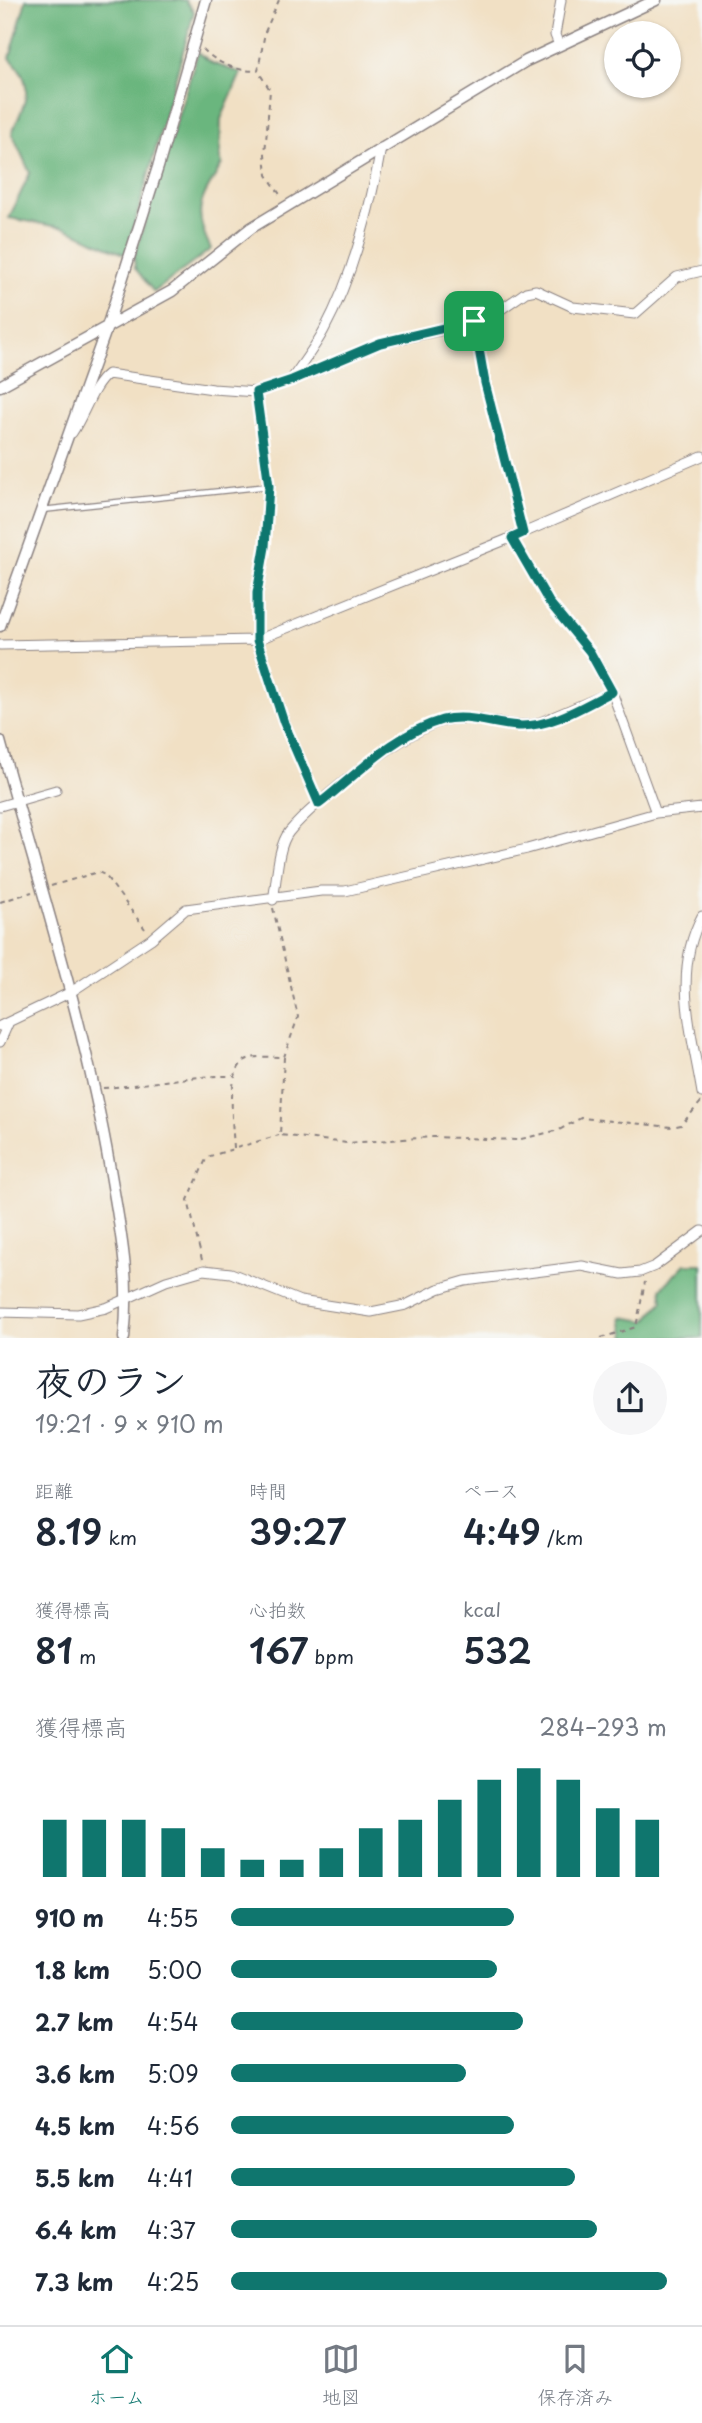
<!DOCTYPE html>
<html lang="ja">
<head>
<meta charset="utf-8">
<style>
  body { margin:0; font-family:"Playpen Sans","Klee One",sans-serif; background:#f6f6f7; color:#1f2937; height:100vh; display:flex; flex-direction:column; font-size:26px; white-space:nowrap }
  * { box-sizing:border-box; margin:0 }
  p { font-size:23px; color:#747a83 }
  .icon { flex:none; width:38px; height:38px; fill:none; stroke:currentColor; stroke-width:2; stroke-linecap:round; stroke-linejoin:round }
  .map { position:relative; height:1338px; overflow:hidden }
  .details { display:flex; flex-direction:column; background:#fff; flex:1 }
  .details>* { flex:none }
  .buttons { position:absolute; left:604px; top:21px; display:grid; gap:14px }
  .buttons a { display:grid; place-items:center; width:77px; height:77px; border-radius:50%; background:#fff; box-shadow:0 2px 5px #0004; font-size:35px }
  .pin { position:absolute; display:grid; place-items:center; width:60px; height:60px; color:#fff; margin:-30px; border-radius:14px; box-shadow:0 4px 10px #0006 }
  .round { display:grid; place-items:center; flex:none; width:74px; height:74px; border-radius:37px; background:#f6f6f7 }
  .summary { display:flex; align-items:center; justify-content:space-between; height:119px; padding:0 35px }
  h1 { font-size:38px; font-weight:600; line-height:52px }
  .figures { display:grid; grid-template-columns:repeat(3,1fr); gap:10px; height:119px; padding:7px 35px }
  .figures div { display:grid; align-content:center }
  .figures b { font-size:35px; font-weight:600 }
  .figures small { font-size:19px; font-weight:400 }
  .figures p { font-size:19px }
  .chart { height:196px; padding:14px 35px }
  .chart p { display:flex; justify-content:space-between }
  .chart svg { width:100%; height:126px; margin-top:7px; stroke:#0f766e; stroke-width:6 }
  ul { padding:0 35px; list-style:none; font-size:23px }
  li { display:grid; grid-template-columns:112px 84px 1fr; align-items:center; height:52px }
  li i { height:18px; border-radius:9px; background:#0f766e }
  .tabs { display:flex; justify-content:space-around; align-items:center; height:98px; border-top:2px solid #e0e1e3; background:#fff; font-size:19px; color:#747a83 }
  .tabs a { display:grid; justify-items:center; gap:4px }
  .tabs .on { color:#0f766e }
  .map>svg:first-child { display:block }
  .forest { fill:#6bb67e; stroke:#466c5c; stroke-width:2 }
  .lines { fill:none; stroke-linecap:round; stroke-linejoin:round }
  .service-casing { stroke:#8a8180; stroke-width:7 }
  .minor-casing { stroke:#8a8180; stroke-width:11 }
  .tertiary-casing { stroke:#8a8180; stroke-width:13 }
  .path { stroke:#8a8180; stroke-width:2; stroke-dasharray:5 5; stroke-linecap:butt }
  .service { stroke:#fff; stroke-width:4.5 }
  .minor { stroke:#fff; stroke-width:9 }
  .tertiary { stroke:#fff; stroke-width:10 }
  .route-casing { stroke:#fff; stroke-width:14 }
  .route { stroke:#0f766e; stroke-width:9 }
</style>
</head>
<body>
<div class="map">
<svg width="702" height="1338" viewBox="0 0 702 1338">
  <rect width="100%" height="100%" fill="#f6f6f2"/>
  <filter id="ink" filterUnits="userSpaceOnUse"><feTurbulence type="fractalNoise" baseFrequency=".0143" numOctaves="2"/><feDisplacementMap in="SourceGraphic" scale="14" xChannelSelector="R" yChannelSelector="G"/><feConvolveMatrix kernelMatrix="1 2 1 2 8 2 1 2 1" color-interpolation-filters="sRGB"/></filter>
  <filter id="wash" filterUnits="userSpaceOnUse"><feTurbulence type="fractalNoise" baseFrequency=".00686" numOctaves="4" result="noise"/><feDisplacementMap in="SourceGraphic" scale="28" xChannelSelector="R" yChannelSelector="G"/><feGaussianBlur stdDeviation="1.57" result="paint"/><feColorMatrix in="noise" values="0 0 0 0 0 0 0 0 0 0 0 0 0 0 0 0 0 1.4 0 .05"/><feComposite in="paint" operator="in"/></filter>
  <g filter="url(#wash)">
    <rect width="100%" height="100%" fill="#f1e0c4"/>
    <!-- forest -->
    <path class="forest" d="M 26,0 L 185,0 L 194,12 L 126,255 L 65,228 L 9,218 L 30,173 L 12,133 C 25,102 37,85 10,58 Z
      M 198,52 L 212,63 L 241,73 L 221,119 L 220,159 L 222,164 C 201,201 191,208 211,249 L 154,292 L 135,268 L 134,257 Z
      M 685,1264 L 702,1264 L 702,1338 L 626,1338 L 622,1317 L 646,1321 L 663,1301 L 661,1289 Z"/>
  </g>
  <g filter="url(#ink)">
    <g class="lines">
      <defs>
        <path id="service" d="M 42,510 L 269,486"/>
        <path id="minor" d="M 559,45 L 555,35 L 561,0
          M 291,380 C 302,364 315,347 324,330 C 354,274 370,210 381,148
          M 256,392 L 269,486 L 265,547 L 257,593 L 257,640 L 284,723 L 319,804
          M 72,433 C 85,414 92,386 108,374 L 213,389 L 256,392 L 318,370 L 380,343 L 457,327 L 493,315 L 526,292 L 536,290 L 573,307 L 635,314 L 677,277 L 702,271
          M 512,538 L 549,602 L 590,652 L 612,692 L 656,813
          M 0,645 L 257,640 L 523,533 L 702,456
          M 0,806 L 56,790
          M 273,900 C 277,881 277,847 289,832 C 313,802 409,727 446,720 C 476,714 506,729 536,724 L 612,692
          M 702,916 C 672,972 692,1033 702,1093
          M 0,1026 L 71,992 L 151,939 L 186,909 L 321,891 L 345,891 L 527,849 L 656,813 L 702,808
          M 0,1042 L 8,1024
          M 0,1312 L 78,1314 L 106,1308 L 166,1281 L 204,1270 L 231,1273 L 300,1301 L 371,1312 L 406,1305 L 438,1289 L 465,1281 L 582,1266 L 622,1274 L 640,1272 L 655,1266 L 702,1231"/>
        <path id="tertiary" d="M 0,386 L 172,291 L 251,228 L 526,61 L 656,0
          M 0,626 L 107,327 L 158,167 L 206,0
          M 0,741 C 39,884 85,1024 110,1169 C 120,1228 131,1278 124,1338"/>
      </defs>
      <!-- service casing -->
      <use href="#service" class="service-casing"/>
      <!-- minor casing -->
      <use href="#minor" class="minor-casing"/>
      <!-- tertiary casing -->
      <use href="#tertiary" class="tertiary-casing"/>
      <!-- path -->
      <path class="path" d="M 279,0 L 265,32 L 258,71 L 270,90 L 265,154 L 267,175 L 281,196
        M 203,49 C 217,64 237,71 257,71
        M 476,330 L 485,383 L 511,475 L 520,522
        M 51,886 L 98,872 L 105,875 L 145,929
        M 0,902 L 32,892
        M 284,1057 L 280,1135 L 347,1143 L 433,1137 L 517,1140 L 559,1130 L 581,1118 L 672,1127 L 681,1125 L 701,1102
        M 103,1088 C 148,1085 189,1075 233,1076
        M 234,1148 C 233,1127 224,1063 251,1058 C 261,1056 273,1057 284,1057 L 298,1017 L 273,908
        M 202,1260 L 188,1200 L 207,1157 L 279,1135
        M 601,1338 L 636,1327 L 645,1282"/>
      <!-- service -->
      <use href="#service" class="service"/>
      <!-- minor -->
      <use href="#minor" class="minor"/>
      <!-- tertiary -->
      <use href="#tertiary" class="tertiary"/>
    </g>
  </g>
  <g class="lines" filter="url(#ink)">
    <defs>
      <path id="route" d="M 474,321 L 485,383 L 523,533 L 512,538 L 549,602 L 590,652 L 612,692 C 585,705 553,726 522,726 C 496,726 469,713 442,720 C 396,733 356,775 319,804 L 284,723 L 257,640 L 257,593 L 265,547 L 269,486 L 256,392 L 292,380 L 380,343 Z"/>
    </defs>
    <!-- route casing -->
    <use href="#route" class="route-casing"/>
    <!-- route -->
    <use href="#route" class="route"/>
  </g>
</svg>
<div class="buttons">
<a><svg class="icon" aria-label="locate" viewBox="0 0 24 24"><circle cx="12" cy="12" r="6"/><path d="M12 2v4M12 18v4M2 12h4M18 12h4"/></svg></a>
</div>
<div class="pin" style="left:474px;top:321px;background:#1e9e55"><svg class="icon" aria-label="arrive" viewBox="0 0 24 24"><path d="M6 21V4h12l-3 4 3 4H6"/></svg></div>
</div>
<section class="details">
<div class="summary"><div><h1>夜のラン</h1><p>19:21 · 9 × 910 m</p></div><a class="round"><svg class="icon" aria-label="share" viewBox="0 0 24 24"><path d="M12 15V3M7 8l5-5 5 5M5 13v7h14v-7"/></svg></a></div>
<div class="figures">
<div><p>距離</p><b>8.19<small> km</small></b></div>
<div><p>時間</p><b>39:27</b></div>
<div><p>ペース</p><b>4:49<small> /km</small></b></div>
</div>
<div class="figures">
<div><p>獲得標高</p><b>81<small> m</small></b></div>
<div><p>心拍数</p><b>167<small> bpm</small></b></div>
<div><p>kcal</p><b>532</b></div>
</div>
<div class="chart"><p><span>獲得標高</span>284–293 m</p>
<svg viewBox="0 0 160 44" preserveAspectRatio="none"><path d="M5 44V24M15 44V24M25 44V24M35 44V27M45 44V34M55 44V38M65 44V38M75 44V34M85 44V27M95 44V24M105 44V17M115 44V10M125 44V6M135 44V10M145 44V20M155 44V24"/></svg>
</div>
<ul>
<li><b>910 m</b>4:55<i style="width:65%"></i></li>
<li><b>1.8 km</b>5:00<i style="width:61%"></i></li>
<li><b>2.7 km</b>4:54<i style="width:67%"></i></li>
<li><b>3.6 km</b>5:09<i style="width:54%"></i></li>
<li><b>4.5 km</b>4:56<i style="width:65%"></i></li>
<li><b>5.5 km</b>4:41<i style="width:79%"></i></li>
<li><b>6.4 km</b>4:37<i style="width:84%"></i></li>
<li><b>7.3 km</b>4:25<i style="width:100%"></i></li>
</ul>
</section>
<nav class="tabs">
<a class="on"><svg class="icon" aria-label="home" viewBox="0 0 24 24"><path d="M3 11l9-7 9 7M6 9v11h12V9"/></svg>ホーム</a>
<a><svg class="icon" aria-label="map" viewBox="0 0 24 24"><path d="M3 6l6-2 6 2 6-2v14l-6 2-6-2-6 2zM9 4v14M15 6v14"/></svg>地図</a>
<a><svg class="icon" aria-label="saved" viewBox="0 0 24 24"><path d="M7 4h10v16l-5-4-5 4z"/></svg>保存済み</a>
</nav>
</body>
</html>
